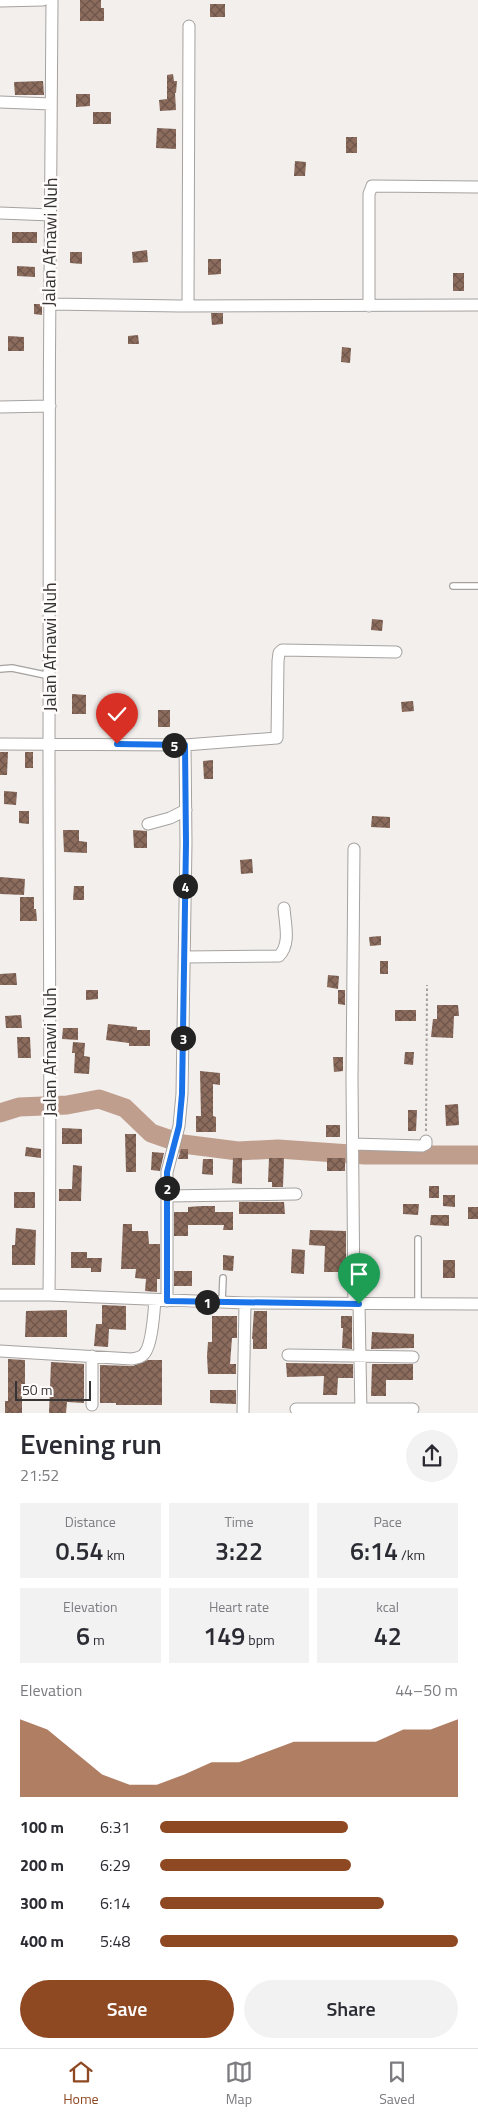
<!DOCTYPE html>
<html lang="en">
<head>
<meta charset="utf-8">
<style>
  body { margin:0; font-family:"Titillium Web",sans-serif; background:#f2f2f3; color:#2b2b33; height:100vh; display:flex; flex-direction:column; font-size:19px; white-space:nowrap }
  * { box-sizing:border-box; margin:0 }
  p { font-size:16px; color:#7c7c81 }
  .icon { flex:none; width:28px; height:28px; fill:none; stroke:currentColor; stroke-width:2; stroke-linecap:round; stroke-linejoin:round }
  .map { position:relative; height:1413px; overflow:hidden }
  .drawer { display:flex; flex-direction:column; background:#fff; flex:1 }
  .drawer>* { flex:none }
  .scale { position:absolute; left:15px; bottom:12px; width:76px; box-sizing:border-box; padding-left:5px; border:2px solid #363434; border-top:0; font-size:14px; line-height:18px; white-space:nowrap; color:#363434; -webkit-text-stroke:4px #fffcfb; paint-order:stroke }
  .pin { position:absolute; display:grid; place-items:center; width:42px; height:42px; color:#fff; margin:-51px -21px; border-radius:50% 50% 50% 0; rotate:-45deg; box-shadow:0 0 5px #0007 }
  .pin .icon { rotate:45deg }
  .km { position:absolute; width:25px; height:25px; margin:-12px; border-radius:50%; background:#222; color:#fff; font-size:14px; line-height:25px; text-align:center }
  .round { display:grid; place-items:center; flex:none; width:52px; height:52px; border-radius:26px; background:#f2f2f3 }
  .overview { display:flex; align-items:center; justify-content:space-between; height:85px; padding:0 20px }
  h1 { font-size:28px; font-weight:600; line-height:38px }
  .metrics { display:grid; grid-template-columns:repeat(3,1fr); gap:8px; height:85px; padding:5px 20px }
  .metrics div { display:grid; align-content:center; border-radius:0px; background:#f2f2f3; text-align:center }
  .metrics b { font-size:25px; font-weight:600 }
  .metrics small { font-size:14px; font-weight:400 }
  .metrics p { font-size:14px }
  .chart { height:140px; padding:10px 20px }
  .chart p { display:flex; justify-content:space-between }
  .chart svg { width:100%; height:90px; margin-top:5px; fill:#8e4822; opacity:.7 }
  .primary-button { display:flex; gap:10px; margin-top:auto; padding:10px 20px }
  .primary-button a { flex:1; height:58px; border-radius:30px; background:#8e4822; color:#fff; font-size:20px; font-weight:600; line-height:58px; text-align:center }
  .primary-button a+a { background:#f2f2f3; color:#2b2b33 }
  ul { padding:0 20px; list-style:none; font-size:16px }
  li { display:grid; grid-template-columns:80px 60px 1fr; align-items:center; height:38px }
  li i { height:12px; border-radius:6px; background:#8e4822 }
  .menu { display:flex; justify-content:space-around; align-items:center; height:70px; border-top:1px solid #e1e1e2; background:#fff; font-size:14px; color:#7c7c81 }
  .menu a { display:grid; justify-items:center; gap:2px }
  .menu .current { color:#8e4822 }
  .map>svg:first-child { display:block }
  .lines { fill:none; stroke-linecap:round; stroke-linejoin:round }
  .river { stroke:#c09e8e; stroke-width:19 }
  .building { fill:url(#building-cross-hatch) }
  .lane-casing { stroke:#a5a2a0; stroke-width:8 }
  .street-casing { stroke:#a5a2a0; stroke-width:13 }
  .path { stroke:#a29f9e; stroke-width:2; stroke-dasharray:2.5 2.5; stroke-linecap:butt }
  .lane { stroke:#fff; stroke-width:5.5 }
  .street { stroke:#fff; stroke-width:11 }
  .route-casing { stroke:#fff; stroke-width:10 }
  .route { stroke:#1a73e8; stroke-width:6 }
  .labels { text-anchor:middle; stroke-width:5; stroke-linejoin:round; paint-order:stroke }
  .street-label { font-size:18px; fill:#363434; stroke:#fffcfb }
</style>
</head>
<body>
<div class="map">
<svg width="478" height="1413" viewBox="0 0 478 1413">
  <defs>
    <pattern id="building-cross-hatch" width="8" height="8" patternUnits="userSpaceOnUse" patternTransform="scale(1.25)"><rect width="8" height="8" fill="#8c6c5d"/><path d="M0 0l8 8M0 8l8-8" fill="none" stroke="#6d554a"/></pattern>
  </defs>
  <rect width="100%" height="100%" fill="#f2efed"/>
  <g class="lines">
    <!-- river -->
    <path class="river" d="M 0,1113 L 19,1107 L 67,1105 L 99,1099 L 125,1108 L 151,1133 L 183,1144 L 238,1151 L 278,1149 L 365,1155 L 478,1155"/>
  </g>
  <!-- building -->
  <path class="building" d="M 80,0 L 101,0 L 101,8 L 104,8 L 104,21 L 80,21 Z
    M 210,4 L 225,4 L 225,17 L 210,17 Z
    M 173,74 L 174,81 L 177,81 L 176,93 L 175,93 L 176,110 L 160,111 L 159,100 L 167,99 L 167,75 Z
    M 43,81 L 44,95 L 15,95 L 14,82 Z
    M 76,94 L 90,94 L 90,106 L 76,107 Z
    M 93,112 L 111,112 L 111,124 L 93,124 Z
    M 157,128 L 176,129 L 176,149 L 156,148 Z
    M 346,137 L 357,137 L 357,153 L 346,153 Z
    M 295,161 L 306,162 L 305,176 L 294,176 Z
    M 12,232 L 37,232 L 37,243 L 12,243 Z
    M 147,250 L 148,262 L 133,263 L 132,252 Z
    M 70,252 L 82,252 L 82,264 L 70,263 Z
    M 208,259 L 221,259 L 221,274 L 208,275 Z
    M 17,266 L 35,267 L 35,277 L 17,276 Z
    M 453,273 L 464,273 L 464,291 L 453,291 Z
    M 34,304 L 42,304 L 42,315 L 34,314 Z
    M 211,313 L 223,313 L 223,324 L 212,325 Z
    M 138,335 L 139,344 L 128,344 L 128,336 Z
    M 8,336 L 24,337 L 24,351 L 8,351 Z
    M 342,347 L 351,348 L 350,363 L 341,362 Z
    M 372,619 L 383,620 L 382,631 L 371,630 Z
    M 72,694 L 86,695 L 86,714 L 72,714 Z
    M 413,701 L 414,711 L 402,712 L 401,702 Z
    M 158,710 L 170,710 L 170,727 L 158,727 Z
    M 0,752 L 8,752 L 7,775 L 0,775 Z
    M 25,752 L 33,752 L 33,768 L 25,768 Z
    M 213,760 L 213,779 L 204,779 L 203,761 Z
    M 4,791 L 17,792 L 16,805 L 4,804 Z
    M 19,811 L 29,811 L 29,824 L 19,823 Z
    M 372,816 L 390,817 L 390,828 L 371,827 Z
    M 63,830 L 79,830 L 79,841 L 87,842 L 87,853 L 64,852 Z
    M 133,830 L 147,831 L 147,848 L 134,848 Z
    M 252,859 L 253,873 L 241,874 L 240,860 Z
    M 0,877 L 25,879 L 24,895 L 0,894 Z
    M 74,886 L 84,886 L 84,900 L 73,900 Z
    M 20,897 L 34,897 L 34,909 L 36,909 L 37,921 L 20,921 Z
    M 381,936 L 381,945 L 370,946 L 369,937 Z
    M 380,961 L 388,961 L 388,974 L 380,974 Z
    M 16,973 L 17,985 L 0,985 L 0,974 Z
    M 328,975 L 339,976 L 338,989 L 327,987 Z
    M 86,990 L 98,990 L 98,999 L 86,1000 Z
    M 338,990 L 345,990 L 345,1005 L 338,1004 Z
    M 437,1005 L 458,1005 L 459,1016 L 454,1016 L 453,1038 L 431,1037 L 433,1019 L 437,1019 Z
    M 395,1010 L 416,1010 L 416,1021 L 395,1021 Z
    M 21,1015 L 22,1028 L 6,1028 L 5,1016 Z
    M 108,1024 L 137,1027 L 137,1030 L 150,1030 L 150,1046 L 129,1046 L 129,1043 L 106,1040 Z
    M 63,1028 L 78,1028 L 78,1040 L 62,1039 Z
    M 17,1037 L 30,1037 L 31,1058 L 18,1058 Z
    M 73,1042 L 85,1043 L 84,1056 L 90,1057 L 89,1074 L 74,1073 L 75,1053 L 72,1053 Z
    M 405,1052 L 414,1052 L 413,1065 L 404,1064 Z
    M 333,1057 L 343,1057 L 343,1071 L 334,1072 Z
    M 200,1071 L 220,1073 L 220,1085 L 213,1084 L 213,1116 L 216,1117 L 216,1132 L 196,1132 L 196,1116 L 201,1116 Z
    M 458,1104 L 459,1125 L 446,1126 L 445,1105 Z
    M 408,1110 L 417,1110 L 416,1131 L 408,1131 Z
    M 326,1125 L 340,1125 L 340,1137 L 326,1137 Z
    M 62,1128 L 82,1129 L 82,1144 L 62,1144 Z
    M 125,1134 L 136,1134 L 136,1172 L 126,1172 Z
    M 26,1147 L 41,1149 L 41,1158 L 25,1156 Z
    M 181,1149 L 188,1149 L 188,1159 L 178,1159 Z
    M 152,1152 L 164,1153 L 160,1171 L 151,1170 Z
    M 233,1158 L 242,1158 L 242,1184 L 232,1183 Z
    M 269,1158 L 284,1158 L 283,1187 L 272,1187 L 272,1182 L 268,1182 Z
    M 327,1158 L 345,1158 L 345,1171 L 327,1171 Z
    M 203,1159 L 213,1159 L 213,1175 L 202,1174 Z
    M 73,1165 L 82,1166 L 81,1201 L 59,1201 L 59,1189 L 72,1189 Z
    M 429,1186 L 439,1186 L 439,1198 L 429,1198 Z
    M 14,1192 L 35,1192 L 35,1208 L 14,1208 Z
    M 443,1195 L 455,1195 L 455,1207 L 443,1206 Z
    M 239,1202 L 284,1202 L 285,1214 L 239,1214 Z
    M 403,1204 L 419,1204 L 418,1215 L 403,1214 Z
    M 202,1206 L 215,1206 L 215,1212 L 233,1212 L 233,1230 L 223,1230 L 224,1225 L 188,1225 L 188,1236 L 174,1236 L 174,1212 L 188,1212 L 188,1207 Z
    M 468,1207 L 478,1207 L 478,1219 L 468,1219 Z
    M 431,1215 L 449,1215 L 449,1226 L 430,1225 Z
    M 123,1224 L 132,1224 L 132,1231 L 148,1231 L 149,1244 L 160,1244 L 160,1279 L 157,1279 L 157,1292 L 145,1291 L 146,1279 L 135,1278 L 136,1269 L 121,1269 Z
    M 16,1228 L 36,1230 L 35,1265 L 12,1265 L 12,1245 L 15,1245 Z
    M 310,1230 L 346,1231 L 346,1279 L 339,1279 L 339,1272 L 324,1272 L 325,1246 L 309,1245 Z
    M 292,1249 L 305,1250 L 304,1274 L 291,1273 Z
    M 71,1252 L 87,1252 L 87,1258 L 102,1258 L 101,1272 L 91,1272 L 91,1268 L 71,1268 Z
    M 223,1255 L 234,1256 L 233,1271 L 223,1270 Z
    M 443,1260 L 455,1260 L 455,1278 L 443,1278 Z
    M 174,1271 L 192,1271 L 192,1286 L 174,1286 Z
    M 102,1305 L 126,1306 L 126,1330 L 109,1329 L 108,1347 L 94,1346 L 96,1324 L 102,1324 Z
    M 67,1310 L 67,1337 L 25,1337 L 26,1311 Z
    M 254,1311 L 267,1311 L 267,1349 L 253,1349 L 253,1339 L 252,1339 Z
    M 212,1316 L 237,1316 L 237,1338 L 232,1338 L 230,1364 L 236,1364 L 236,1374 L 208,1374 L 207,1356 L 208,1342 L 212,1342 Z
    M 341,1316 L 352,1316 L 352,1349 L 342,1348 L 343,1328 L 341,1328 Z
    M 372,1332 L 414,1334 L 414,1348 L 371,1349 Z
    M 8,1359 L 25,1360 L 25,1388 L 22,1388 L 22,1413 L 5,1413 L 5,1401 L 8,1401 Z
    M 148,1360 L 162,1360 L 162,1405 L 116,1405 L 116,1403 L 100,1403 L 100,1365 L 133,1366 Z
    M 51,1362 L 84,1364 L 84,1403 L 67,1402 L 66,1413 L 49,1413 Z
    M 286,1363 L 353,1364 L 353,1378 L 338,1378 L 337,1395 L 323,1395 L 324,1376 L 287,1377 Z
    M 372,1364 L 413,1364 L 413,1380 L 386,1380 L 386,1396 L 371,1396 Z
    M 210,1390 L 236,1390 L 236,1404 L 210,1403 Z"/>
  <g class="lines">
    <defs>
      <path id="lane" d="M 453,586 L 478,586
        M 0,669 L 12,668 L 50,676
        M 222,1302 L 223,1278
        M 418,1304 L 418,1239"/>
      <path id="street" d="M 0,1 L 43,0
        M 0,102 L 51,104
        M 0,213 L 51,215
        M 50,304 L 180,306 L 478,305
        M 188,306 L 189,26
        M 369,306 L 369,194 L 372,186 L 478,187
        M 0,407 L 50,406
        M 0,744 L 185,745 L 277,738 L 278,661 L 279,653 L 282,650 L 396,652
        M 148,824 L 170,818 L 186,810
        M 354,849 L 352,1080 L 354,1304
        M 184,957 L 279,956 C 291,944 285,924 284,908
        M 353,1144 L 422,1146 L 426,1144 L 426,1141
        M 168,1196 L 296,1194
        M 0,1295 L 49,1295 L 245,1303 L 478,1304
        M 49,1295 C 51,1112 49,930 49,748 C 48,499 50,249 52,0
        M 167,1301 L 167,1172 L 179,1126 L 182,1094 L 186,843 L 185,745
        M 359,1304 L 361,1413
        M 0,1351 L 132,1359 C 136,1358 140,1358 143,1355 C 152,1348 154,1312 155,1300
        M 288,1355 L 413,1357
        M 92,1405 L 92,1356
        M 296,1409 L 413,1409
        M 243,1413 L 245,1303"/>
    </defs>
    <!-- lane casing -->
    <use href="#lane" class="lane-casing"/>
    <!-- street casing -->
    <use href="#street" class="street-casing"/>
    <!-- path -->
    <path class="path" d="M 426,1131 L 427,985"/>
    <!-- lane -->
    <use href="#lane" class="lane"/>
    <!-- street -->
    <use href="#street" class="street"/>
  </g>
  <g class="lines">
    <defs>
      <path id="route" d="M 117,744 L 185,745 L 186,843 L 182,1094 L 179,1126 L 167,1172 L 167,1301 L 359,1304"/>
    </defs>
    <!-- route casing -->
    <use href="#route" class="route-casing"/>
    <!-- route -->
    <use href="#route" class="route"/>
  </g>
  <g class="labels">
    <!-- street labels -->
    <g class="street-label">
      <text transform="translate(50 242) rotate(-89)" y="6">Jalan Afnawi Nuh</text>
      <text transform="translate(50 647) rotate(-90)" y="6">Jalan Afnawi Nuh</text>
      <text transform="translate(50 1052) rotate(-90)" y="6">Jalan Afnawi Nuh</text>
    </g>
  </g>
</svg>
<div class="scale">50 m</div>
<div class="pin" style="left:359px;top:1304px;background:#1e9e55"><svg class="icon" aria-label="arrive" viewBox="0 0 24 24"><path d="M6 21V4h12l-3 4 3 4H6"/></svg></div>
<div class="pin" style="left:117px;top:744px;background:#d93025"><svg class="icon" aria-label="check" viewBox="0 0 24 24"><path d="M5 12l5 5 9-10"/></svg></div>
<b class="km" style="left:207px;top:1302px">1</b>
<b class="km" style="left:167px;top:1188px">2</b>
<b class="km" style="left:183px;top:1038px">3</b>
<b class="km" style="left:185px;top:886px">4</b>
<b class="km" style="left:174px;top:745px">5</b>
</div>
<section class="drawer">
<div class="overview"><div><h1>Evening run</h1><p>21:52</p></div><a class="round"><svg class="icon" aria-label="share" viewBox="0 0 24 24"><path d="M12 15V3M7 8l5-5 5 5M5 13v7h14v-7"/></svg></a></div>
<div class="metrics">
<div><p>Distance</p><b>0.54<small> km</small></b></div>
<div><p>Time</p><b>3:22</b></div>
<div><p>Pace</p><b>6:14<small> /km</small></b></div>
</div>
<div class="metrics">
<div><p>Elevation</p><b>6<small> m</small></b></div>
<div><p>Heart rate</p><b>149<small> bpm</small></b></div>
<div><p>kcal</p><b>42</b></div>
</div>
<div class="chart"><p><span>Elevation</span>44–50 m</p>
<svg viewBox="0 0 160 44" preserveAspectRatio="none"><path d="M0 44V6L10 11L20 22L30 33L40 38L50 38L60 33L70 27L80 27L90 22L100 17L110 17L120 17L130 17L140 11L150 11L160 6V44z"/></svg>
</div>
<ul>
<li><b>100 m</b>6:31<i style="width:63%"></i></li>
<li><b>200 m</b>6:29<i style="width:64%"></i></li>
<li><b>300 m</b>6:14<i style="width:75%"></i></li>
<li><b>400 m</b>5:48<i style="width:100%"></i></li>
</ul>
<div class="primary-button"><a>Save</a><a>Share</a></div>
</section>
<nav class="menu">
<a class="current"><svg class="icon" aria-label="home" viewBox="0 0 24 24"><path d="M3 11l9-7 9 7M6 9v11h12V9"/></svg>Home</a>
<a><svg class="icon" aria-label="map" viewBox="0 0 24 24"><path d="M3 6l6-2 6 2 6-2v14l-6 2-6-2-6 2zM9 4v14M15 6v14"/></svg>Map</a>
<a><svg class="icon" aria-label="saved" viewBox="0 0 24 24"><path d="M7 4h10v16l-5-4-5 4z"/></svg>Saved</a>
</nav>
</body>
</html>
